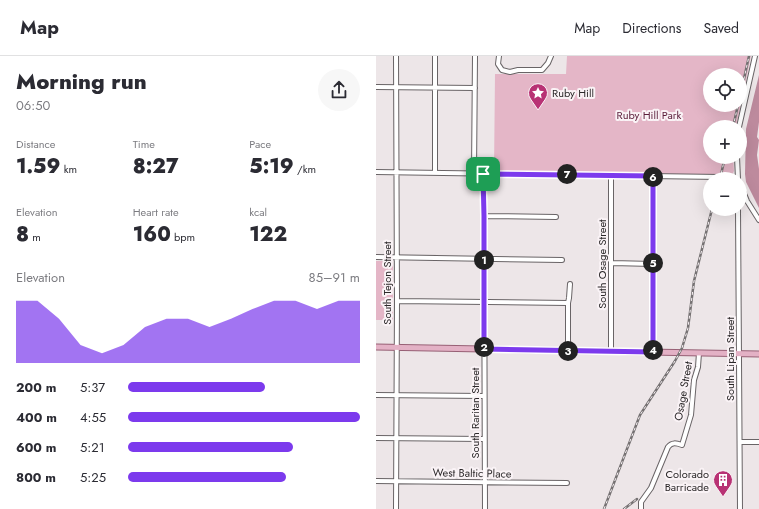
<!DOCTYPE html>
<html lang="en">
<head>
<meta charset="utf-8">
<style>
  body { margin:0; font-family:Jost,sans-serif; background:#f7f7f7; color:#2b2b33; height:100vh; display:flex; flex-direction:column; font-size:15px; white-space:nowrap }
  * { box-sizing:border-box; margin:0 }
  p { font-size:13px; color:#7c7c81 }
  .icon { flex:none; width:22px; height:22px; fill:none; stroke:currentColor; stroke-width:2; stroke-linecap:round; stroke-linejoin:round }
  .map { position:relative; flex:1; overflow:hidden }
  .side { display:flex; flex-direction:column; background:#fff; width:376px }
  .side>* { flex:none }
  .buttons { position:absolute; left:327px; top:12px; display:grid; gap:8px }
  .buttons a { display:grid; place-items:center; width:44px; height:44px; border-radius:50%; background:#fff; box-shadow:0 4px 16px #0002; font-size:20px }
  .pin { position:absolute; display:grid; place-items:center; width:34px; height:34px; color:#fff; margin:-17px; border-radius:8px; box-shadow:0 2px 6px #0006 }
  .km { position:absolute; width:20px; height:20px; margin:-10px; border-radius:50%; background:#222; color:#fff; font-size:11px; line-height:20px; text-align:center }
  .round { display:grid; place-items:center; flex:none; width:42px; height:42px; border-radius:21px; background:#f7f7f7 }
  .head { display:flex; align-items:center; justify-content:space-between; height:68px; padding:0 16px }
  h1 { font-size:22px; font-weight:800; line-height:30px }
  .metrics { display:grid; grid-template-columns:repeat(3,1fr); gap:6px; height:68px; padding:4px 16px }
  .metrics div { display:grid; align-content:center }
  .metrics b { font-size:20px; font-weight:800 }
  .metrics small { font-size:11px; font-weight:400 }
  .metrics p { font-size:11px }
  .chart { height:112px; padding:8px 16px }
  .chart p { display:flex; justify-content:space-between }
  .chart svg { width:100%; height:72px; margin-top:4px; fill:#7c3aed; opacity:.7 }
  ul { padding:0 16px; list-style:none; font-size:13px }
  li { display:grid; grid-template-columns:64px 48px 1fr; align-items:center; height:30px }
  li i { height:10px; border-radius:5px; background:#7c3aed }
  header { display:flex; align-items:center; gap:24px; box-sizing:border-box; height:56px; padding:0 20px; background:#fff; border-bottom:1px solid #e1e1e2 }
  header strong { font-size:19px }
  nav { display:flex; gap:22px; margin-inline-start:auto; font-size:14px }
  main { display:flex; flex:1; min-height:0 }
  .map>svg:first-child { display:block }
  .green { fill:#e4b6c7; fill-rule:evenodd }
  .water { fill:#bd8a9d }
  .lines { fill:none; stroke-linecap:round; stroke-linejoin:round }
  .minor-casing { stroke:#696466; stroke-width:6 }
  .major-casing { stroke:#976075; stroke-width:7 }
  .minor { stroke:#fff; stroke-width:4 }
  .major { stroke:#e3b1c5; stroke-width:5 }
  .rail-casing { stroke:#757172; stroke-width:2.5 }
  .rail { stroke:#faf3f6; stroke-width:1; stroke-dasharray:3; stroke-linecap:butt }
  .route-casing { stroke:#fff; stroke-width:8 }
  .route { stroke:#7c3aed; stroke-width:5 }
  .labels { text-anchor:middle; stroke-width:4; stroke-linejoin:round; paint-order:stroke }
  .poi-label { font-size:11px; fill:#2c292a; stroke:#faf3f6; text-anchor:start }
  .park-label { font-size:11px; fill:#5b1d3a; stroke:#faf3f6 }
  .street-label { font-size:11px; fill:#2c292a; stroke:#faf3f6 }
</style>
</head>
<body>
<header>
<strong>Map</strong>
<nav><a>Map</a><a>Directions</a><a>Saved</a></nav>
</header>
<main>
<section class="side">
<div class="head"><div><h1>Morning run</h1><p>06:50</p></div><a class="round"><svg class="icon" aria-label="share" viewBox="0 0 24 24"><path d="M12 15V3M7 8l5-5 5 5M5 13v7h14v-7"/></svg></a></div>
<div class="metrics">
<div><p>Distance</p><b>1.59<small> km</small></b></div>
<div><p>Time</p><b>8:27</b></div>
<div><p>Pace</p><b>5:19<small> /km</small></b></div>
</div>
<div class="metrics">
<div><p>Elevation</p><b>8<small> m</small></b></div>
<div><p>Heart rate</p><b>160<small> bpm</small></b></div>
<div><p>kcal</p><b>122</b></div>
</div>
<div class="chart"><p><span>Elevation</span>85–91 m</p>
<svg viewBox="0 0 160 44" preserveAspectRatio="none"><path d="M0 44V6L10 6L20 17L30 33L40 38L50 33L60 22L70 17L80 17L90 22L100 17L110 11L120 6L130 6L140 11L150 6L160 6V44z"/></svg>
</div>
<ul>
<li><b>200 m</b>5:37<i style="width:59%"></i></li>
<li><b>400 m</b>4:55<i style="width:100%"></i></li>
<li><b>600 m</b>5:21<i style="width:71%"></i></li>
<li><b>800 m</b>5:25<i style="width:68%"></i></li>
</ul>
</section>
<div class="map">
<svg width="383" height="453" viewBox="0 0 383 453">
  <rect width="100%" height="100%" fill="#ede6e8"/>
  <!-- green -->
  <path class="green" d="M 191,0 L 375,0 L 360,71 L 334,71 L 334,101 L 357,101 L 358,115 L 356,119 L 118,115 L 119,18 L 190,18 ZM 334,19 L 364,19 L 364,49 L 334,49 Z
    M 0,205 L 15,205 L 17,207 L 17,264 L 0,264 Z"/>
  <!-- water -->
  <path class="water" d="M 383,19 L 383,66 L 381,81 L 383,84 L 381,99 L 383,113 L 383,152 L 370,126 L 369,118 L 370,73 Z"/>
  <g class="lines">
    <defs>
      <path id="minor" d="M 20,0 L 21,245 L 20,453
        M 123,0 L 122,8 L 126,14 L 134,16 L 142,14 L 166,14 L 172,7 L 175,0
        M 0,31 L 99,32
        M 363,71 L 379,0
        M 361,101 L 362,123
        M 0,116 L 344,121 L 362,123
        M 59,117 L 59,0
        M 98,117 L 99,0
        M 107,117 L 108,160 L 109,453
        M 235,120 L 235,296
        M 277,120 L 277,296
        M 364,128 L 371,145 L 383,164
        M 362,153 L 364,453
        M 108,160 L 180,161
        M 0,201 L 186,204
        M 236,207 L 277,208
        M 21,245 L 192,247
        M 192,295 L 192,247 L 193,242 L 194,228
        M 0,339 L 108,340
        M 0,382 L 108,383
        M 364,386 L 383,386
        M 0,425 L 191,427
        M 265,453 L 265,446 L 275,432 L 292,391 C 296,386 300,387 306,389 L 315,359 L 318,324 L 322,311 L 323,297"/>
      <path id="major" d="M 0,291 L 383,298"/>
    </defs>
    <!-- minor casing -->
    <use href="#minor" class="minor-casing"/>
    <!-- major casing -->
    <use href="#major" class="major-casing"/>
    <!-- minor -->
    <use href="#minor" class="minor"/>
    <!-- major -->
    <use href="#major" class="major"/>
    <defs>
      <path id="rail" d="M 364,41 L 373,0
        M 357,71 L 362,49
        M 344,123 L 349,101
        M 228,453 L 264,359 L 299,305 L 306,292 L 312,272 L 318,225 L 336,153
        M 248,453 L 261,443"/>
    </defs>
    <!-- rail casing -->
    <use href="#rail" class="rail-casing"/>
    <!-- rail -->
    <use href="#rail" class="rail"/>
  </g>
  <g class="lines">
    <defs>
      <path id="route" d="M 107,118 L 277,120 L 277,296 L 108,293 L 108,160 Z"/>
    </defs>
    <!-- route casing -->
    <use href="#route" class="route-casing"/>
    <!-- route -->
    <use href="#route" class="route"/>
  </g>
  <!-- icons -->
  <defs>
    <symbol id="sight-pin" viewBox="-11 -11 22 30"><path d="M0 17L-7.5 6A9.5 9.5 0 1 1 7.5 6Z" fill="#b83274" stroke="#faf3f6"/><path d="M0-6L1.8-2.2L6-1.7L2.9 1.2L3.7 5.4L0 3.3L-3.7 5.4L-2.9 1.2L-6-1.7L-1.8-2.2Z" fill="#fff"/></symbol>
    <symbol id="building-pin" viewBox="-11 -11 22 30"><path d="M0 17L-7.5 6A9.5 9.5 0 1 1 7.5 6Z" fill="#b83274" stroke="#faf3f6"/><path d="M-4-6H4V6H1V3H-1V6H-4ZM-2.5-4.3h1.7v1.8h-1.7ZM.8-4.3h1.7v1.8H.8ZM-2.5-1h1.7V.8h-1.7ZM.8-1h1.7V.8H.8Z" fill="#fff"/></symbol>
  </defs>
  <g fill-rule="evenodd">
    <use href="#sight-pin" x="151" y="26" width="22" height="30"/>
    <use href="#building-pin" x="336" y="413" width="22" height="30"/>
  </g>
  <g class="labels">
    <!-- poi labels -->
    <g class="poi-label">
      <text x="176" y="41">Ruby Hill</text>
      <text x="333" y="422" text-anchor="end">Colorado<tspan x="333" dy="13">Barricade</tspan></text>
    </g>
    <!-- park labels -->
    <g class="park-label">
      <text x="273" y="63">Ruby Hill Park</text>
    </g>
    <!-- street labels -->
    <g class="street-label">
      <text transform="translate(226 208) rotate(-90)" y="4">South Osage Street</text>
      <text transform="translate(11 227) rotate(-90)" y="4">South Tejon Street</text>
      <text transform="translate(354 303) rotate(-90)" y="4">South Lipan Street</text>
      <text transform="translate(307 335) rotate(-80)" y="4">Osage Street</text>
      <text transform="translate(99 357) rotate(-90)" y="4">South Raritan Street</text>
      <text transform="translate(96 417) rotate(1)" y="4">West Baltic Place</text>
    </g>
  </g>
</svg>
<div class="buttons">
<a><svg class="icon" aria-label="locate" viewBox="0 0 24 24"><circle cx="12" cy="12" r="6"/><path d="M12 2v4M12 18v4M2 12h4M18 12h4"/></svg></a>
<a>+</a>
<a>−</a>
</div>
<div class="pin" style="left:107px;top:118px;background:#1e9e55"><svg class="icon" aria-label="arrive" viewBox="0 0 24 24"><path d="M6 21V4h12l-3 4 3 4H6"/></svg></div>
<b class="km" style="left:108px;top:204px">1</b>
<b class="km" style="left:108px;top:291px">2</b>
<b class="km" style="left:192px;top:295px">3</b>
<b class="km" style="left:277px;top:294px">4</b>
<b class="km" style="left:277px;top:207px">5</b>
<b class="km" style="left:277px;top:121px">6</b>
<b class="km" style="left:191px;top:118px">7</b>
</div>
</main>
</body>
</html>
